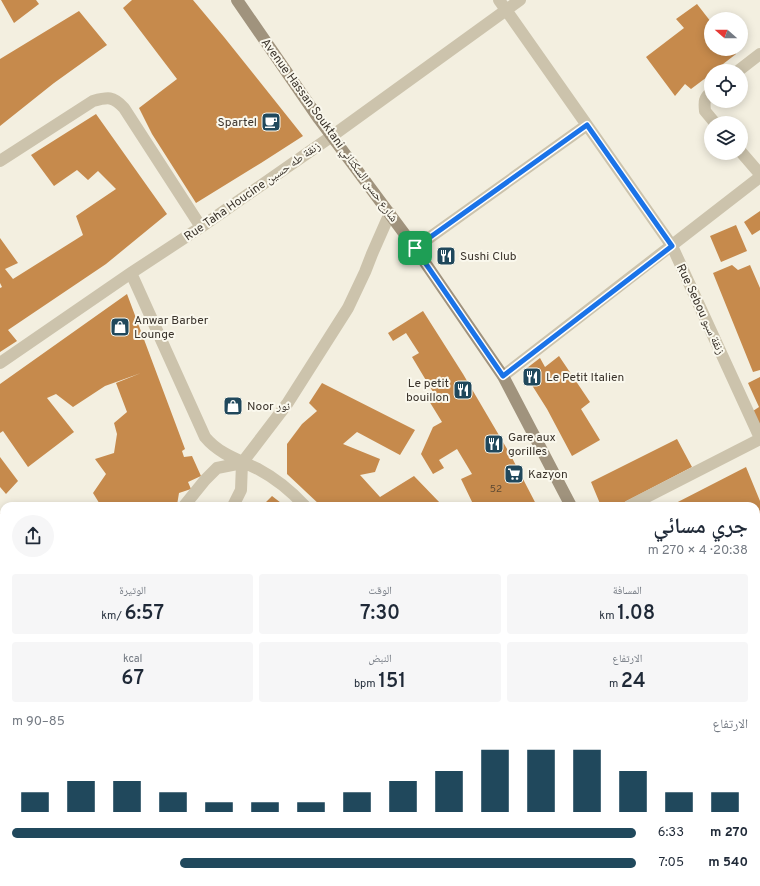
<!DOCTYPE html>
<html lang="ar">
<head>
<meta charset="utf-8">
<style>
  body { margin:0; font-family:Overpass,"Noto Naskh Arabic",sans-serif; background:#f6f6f7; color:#1f2937; direction:rtl; height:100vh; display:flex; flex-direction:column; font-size:15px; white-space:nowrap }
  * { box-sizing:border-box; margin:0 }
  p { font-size:13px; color:#747a83 }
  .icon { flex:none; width:22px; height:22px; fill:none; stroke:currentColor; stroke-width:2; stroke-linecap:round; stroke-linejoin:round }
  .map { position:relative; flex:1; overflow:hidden; direction:ltr }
  .side { position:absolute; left:0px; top:502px; width:760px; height:384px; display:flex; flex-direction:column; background:#fff; border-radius:12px 12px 0 0; box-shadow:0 2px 10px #0003; direction:rtl }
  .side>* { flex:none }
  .needle { width:26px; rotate:290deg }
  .fabs { position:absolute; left:704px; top:12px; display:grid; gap:8px }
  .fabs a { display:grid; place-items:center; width:44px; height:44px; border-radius:50%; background:#fff; box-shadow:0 2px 10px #0003; font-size:20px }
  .pin { position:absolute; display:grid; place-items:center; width:34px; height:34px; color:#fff; margin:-17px; border-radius:8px; box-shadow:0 2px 6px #0006 }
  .round { display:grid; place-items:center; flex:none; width:42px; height:42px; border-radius:21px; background:#f6f6f7 }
  .head { display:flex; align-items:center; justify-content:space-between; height:68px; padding:0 12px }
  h1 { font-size:22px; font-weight:600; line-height:30px }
  .figures { display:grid; grid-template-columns:repeat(3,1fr); gap:6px; height:68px; padding:4px 12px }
  .figures div { display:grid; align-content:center; border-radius:4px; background:#f6f6f7; text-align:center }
  .figures b { font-size:20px; font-weight:600 }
  .figures small { font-size:11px; font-weight:400 }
  .figures p { font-size:11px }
  .chart { height:112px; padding:8px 12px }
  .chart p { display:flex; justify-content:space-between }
  .chart svg { width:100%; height:72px; margin-top:4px; stroke:#20485c; stroke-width:6 }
  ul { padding:0 12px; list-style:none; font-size:13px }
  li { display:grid; grid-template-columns:64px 48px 1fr; align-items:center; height:30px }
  li i { height:10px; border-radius:5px; background:#20485c }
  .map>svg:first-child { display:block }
  .building { fill:#c68a4c }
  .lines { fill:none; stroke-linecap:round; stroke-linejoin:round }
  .path { stroke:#b8ae96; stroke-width:2.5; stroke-dasharray:2 2; stroke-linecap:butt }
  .street { stroke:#ccc3ac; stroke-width:12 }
  .secondary { stroke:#a0937d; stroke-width:12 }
  .primary { stroke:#7c6f5c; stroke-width:12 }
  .route-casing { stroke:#fff; stroke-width:8 }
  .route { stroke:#1a73e8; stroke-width:5 }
  .labels { text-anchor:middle; stroke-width:4; stroke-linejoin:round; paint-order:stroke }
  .number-label { font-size:10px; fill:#5d4933 }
  .poi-label { font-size:12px; fill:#3a332b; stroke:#faf8ed; text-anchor:start }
  .street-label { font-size:12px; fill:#3a332b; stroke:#faf8ed }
</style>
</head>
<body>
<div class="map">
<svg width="760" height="886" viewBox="0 0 760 886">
  <rect width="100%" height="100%" fill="#f3efe0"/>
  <!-- building -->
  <path class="building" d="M 1,0 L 36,0 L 39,4 L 14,23 Z
    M 132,0 L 193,0 L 224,37 L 303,136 L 261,163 L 196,203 L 152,134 L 139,108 L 177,79 L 123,8 Z
    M 697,4 L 711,22 L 711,49 L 732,49 L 736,54 L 714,71 L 711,71 L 711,74 L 691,89 L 685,84 L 675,96 L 646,57 L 684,28 L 676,19 Z
    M 79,11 L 107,45 L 54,83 L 0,126 L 0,59 Z
    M 96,114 L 167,214 L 106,264 L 8,330 L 17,341 L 0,352 L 0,288 L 2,287 L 0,283 L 0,238 L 18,263 L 5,269 L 13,279 L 83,235 L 76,216 L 116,189 L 98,171 L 88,180 L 77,170 L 54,186 L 31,155 Z
    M 760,211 L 760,230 L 752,235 L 744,222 Z
    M 736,225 L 747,251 L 721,262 L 710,236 Z
    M 732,265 L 738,270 L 750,265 L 760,288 L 760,370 L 753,372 L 713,273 Z
    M 127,294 L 185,449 L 182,451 L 184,457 L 192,456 L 201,476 L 188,482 L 191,489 L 179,493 L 177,505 L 175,506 L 101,506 L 93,493 L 106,474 L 95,459 L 114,453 L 117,434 L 114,423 L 127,412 L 116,383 L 141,373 L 105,386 L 73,407 L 56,394 L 47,398 L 74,432 L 28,467 L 3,431 L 0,433 L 0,384 Z
    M 423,311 L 463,374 L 510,454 L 537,506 L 474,506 L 461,479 L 472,474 L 457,449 L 439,460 L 444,468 L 433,474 L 421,454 L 433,427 L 442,422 L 426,396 L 433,392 L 412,357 L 419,353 L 406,333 L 393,341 L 388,333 Z
    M 559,356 L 590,402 L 581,409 L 600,440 L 572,456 L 547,409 L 523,371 L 540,358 L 545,367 Z
    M 760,377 L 760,426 L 753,411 L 759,407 L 748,383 Z
    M 322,383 L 415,430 L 400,455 L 357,432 L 343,444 L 380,459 L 375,472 L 360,475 L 380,497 L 414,476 L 441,504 L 439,506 L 321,506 L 287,474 L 287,444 L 302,424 L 317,411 L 309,403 Z
    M 677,439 L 692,467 L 617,506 L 601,506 L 591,482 Z
    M 0,457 L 18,481 L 6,494 L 0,487 Z
    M 746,467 L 760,501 L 760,568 L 756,570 L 756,506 L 670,506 Z
    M 272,496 L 285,506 L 262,506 Z
    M 0,513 L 4,513 L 4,582 L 0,583 Z
    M 0,608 L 4,608 L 4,647 L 0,649 Z
    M 4,661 L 4,707 L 0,701 L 0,664 Z
    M 760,698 L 760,746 L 756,748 L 756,699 Z
    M 4,746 L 4,839 L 0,838 L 0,748 Z
    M 4,858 L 4,882 L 18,882 L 18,886 L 0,886 L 0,859 Z
    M 760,871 L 760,886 L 737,886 L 736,882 L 756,882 L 756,872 Z
    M 59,882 L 112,882 L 112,886 L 60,886 Z
    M 162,882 L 436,882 L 424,886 L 164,886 Z"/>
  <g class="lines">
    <!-- path -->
    <path class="path" d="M 680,882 L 681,886"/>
    <!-- street -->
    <path class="street" d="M 499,0 L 672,246 L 760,438
      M 738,71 L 760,54
      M 711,92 C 704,98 704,102 705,111 L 715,123
      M 741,152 L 760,174
      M 0,161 L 93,101 C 108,97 113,96 124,108 L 201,227
      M 415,248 L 587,125
      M 131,273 L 205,437 C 219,454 239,460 258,469 C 275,478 292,492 305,506
      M 0,363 L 131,273 L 201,227 L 332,136 L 520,0
      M 503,376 L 760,177
      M 184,506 L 205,480 L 217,468 L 242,463
      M 233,506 L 241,490 L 242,463 L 287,404 L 348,308 L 365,272 L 372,254 L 390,213
      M 629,506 L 760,439
      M 0,592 L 4,592
      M 0,742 L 4,739
      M 41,882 L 41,886
      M 463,882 L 465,886
      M 715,882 L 717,886"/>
    <!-- secondary -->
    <path class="secondary" d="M 237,0 L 319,119 L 415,248 L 503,376 L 571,506"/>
    <!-- primary -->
    <path class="primary" d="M 756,789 L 760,788
      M 756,828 L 760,827
      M 479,886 L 490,882
      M 590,886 L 602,882"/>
  </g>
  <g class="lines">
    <defs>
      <path id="route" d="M 587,125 L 672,246 L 503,376 L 415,248 Z"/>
    </defs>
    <!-- route casing -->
    <use href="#route" class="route-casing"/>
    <!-- route -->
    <use href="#route" class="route"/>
  </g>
  <!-- icons -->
  <defs>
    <symbol id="cafe-square" viewBox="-11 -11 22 22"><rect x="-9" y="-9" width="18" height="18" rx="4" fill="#20485c" stroke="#faf8ed"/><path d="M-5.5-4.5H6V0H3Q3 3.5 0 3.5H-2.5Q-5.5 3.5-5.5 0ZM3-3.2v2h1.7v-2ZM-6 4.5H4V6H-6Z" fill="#fff"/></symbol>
    <symbol id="restaurant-square" viewBox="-11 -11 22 22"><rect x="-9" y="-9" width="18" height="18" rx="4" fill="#20485c" stroke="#faf8ed"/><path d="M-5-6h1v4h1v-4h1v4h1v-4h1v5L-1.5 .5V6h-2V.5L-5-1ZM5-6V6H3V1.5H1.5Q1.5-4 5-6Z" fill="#fff"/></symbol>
    <symbol id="shop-square" viewBox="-11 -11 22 22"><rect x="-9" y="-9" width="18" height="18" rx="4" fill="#20485c" stroke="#faf8ed"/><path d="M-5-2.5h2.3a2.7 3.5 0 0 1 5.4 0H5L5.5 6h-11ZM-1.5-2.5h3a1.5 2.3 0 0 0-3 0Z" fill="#fff"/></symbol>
    <symbol id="supermarket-square" viewBox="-11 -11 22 22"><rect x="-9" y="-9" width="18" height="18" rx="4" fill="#20485c" stroke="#faf8ed"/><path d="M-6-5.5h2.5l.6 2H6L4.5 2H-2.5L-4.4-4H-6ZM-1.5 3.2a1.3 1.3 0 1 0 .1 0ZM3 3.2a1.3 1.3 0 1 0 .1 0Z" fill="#fff"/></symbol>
  </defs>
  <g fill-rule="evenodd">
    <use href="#cafe-square" x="260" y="111" width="22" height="22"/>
    <use href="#restaurant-square" x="435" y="245" width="22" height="22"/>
    <use href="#shop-square" x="109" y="316" width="22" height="22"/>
    <use href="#restaurant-square" x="521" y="366" width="22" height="22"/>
    <use href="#restaurant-square" x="452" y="379" width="22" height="22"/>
    <use href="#shop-square" x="222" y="395" width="22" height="22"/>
    <use href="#restaurant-square" x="483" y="433" width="22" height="22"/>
    <use href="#supermarket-square" x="503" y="463" width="22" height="22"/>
  </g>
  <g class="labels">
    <!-- number labels -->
    <g class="number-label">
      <text x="496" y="492">52</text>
    </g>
    <!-- poi labels -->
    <g class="poi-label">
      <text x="257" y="126" text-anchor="end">Spartel</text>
      <text x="460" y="260">Sushi Club</text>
      <text x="134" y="324">Anwar Barber<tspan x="134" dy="14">Lounge</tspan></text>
      <text x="546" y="381">Le Petit Italien</text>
      <text x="449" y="387" text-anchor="end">Le petit<tspan x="449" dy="14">bouillon</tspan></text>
      <text x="247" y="410">Noor نور</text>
      <text x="508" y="441">Gare aux<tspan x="508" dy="14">gorilles</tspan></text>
      <text x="528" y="478">Kazyon</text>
    </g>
    <!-- street labels -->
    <g class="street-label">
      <text transform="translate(330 130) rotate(54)" y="4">Avenue Hassan Souktani شارع حسن السكتاني</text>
      <text transform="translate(252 191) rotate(-35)" y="4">Rue Taha Houcine زنقة طه حسين</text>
      <text transform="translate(701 309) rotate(65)" y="4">Rue Sebou زنقة سبو</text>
    </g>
  </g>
</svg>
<div class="fabs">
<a><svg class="needle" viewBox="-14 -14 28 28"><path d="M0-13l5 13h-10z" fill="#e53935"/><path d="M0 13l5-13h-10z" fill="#747a83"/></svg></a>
<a><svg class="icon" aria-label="locate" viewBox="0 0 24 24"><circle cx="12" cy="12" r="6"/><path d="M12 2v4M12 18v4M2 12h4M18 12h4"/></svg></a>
<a><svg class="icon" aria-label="layers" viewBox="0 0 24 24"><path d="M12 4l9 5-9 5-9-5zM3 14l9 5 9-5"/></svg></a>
</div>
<div class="pin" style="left:415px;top:248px;background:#1e9e55"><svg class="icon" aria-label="arrive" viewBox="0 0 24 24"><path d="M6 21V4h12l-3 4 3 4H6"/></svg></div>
<section class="side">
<div class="head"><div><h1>جري مسائي</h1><p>20:38 · 4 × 270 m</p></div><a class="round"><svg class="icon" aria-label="share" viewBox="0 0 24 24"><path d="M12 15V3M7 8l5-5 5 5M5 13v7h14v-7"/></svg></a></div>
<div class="figures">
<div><p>المسافة</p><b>1.08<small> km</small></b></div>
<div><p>الوقت</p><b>7:30</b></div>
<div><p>الوتيرة</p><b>6:57<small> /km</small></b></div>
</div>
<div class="figures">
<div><p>الارتفاع</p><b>24<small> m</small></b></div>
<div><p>النبض</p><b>151<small> bpm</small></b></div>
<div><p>kcal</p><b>67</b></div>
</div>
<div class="chart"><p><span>الارتفاع</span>85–90 m</p>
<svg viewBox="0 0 160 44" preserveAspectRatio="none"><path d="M5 44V32M15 44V25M25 44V25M35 44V32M45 44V38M55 44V38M65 44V38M75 44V32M85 44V25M95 44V19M105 44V6M115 44V6M125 44V6M135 44V19M145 44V32M155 44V32"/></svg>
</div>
<ul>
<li><b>270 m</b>6:33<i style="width:100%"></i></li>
<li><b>540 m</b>7:05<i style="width:73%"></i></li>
</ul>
</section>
</div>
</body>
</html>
